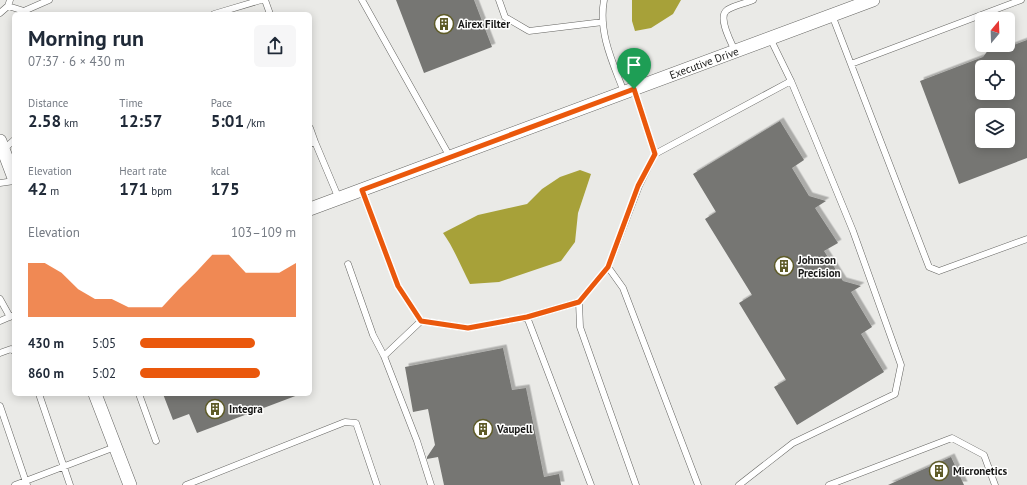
<!DOCTYPE html>
<html lang="en">
<head>
<meta charset="utf-8">
<style>
  body { margin:0; font-family:"PT Sans",sans-serif; background:#f6f6f7; color:#1f2937; height:100vh; display:flex; flex-direction:column; font-size:15px; white-space:nowrap }
  * { box-sizing:border-box; margin:0 }
  p { font-size:13px; color:#747a83 }
  .icon { flex:none; width:22px; height:22px; fill:none; stroke:currentColor; stroke-width:2; stroke-linecap:round; stroke-linejoin:round }
  .map { position:relative; flex:1; overflow:hidden }
  .sheet { position:absolute; left:12px; top:12px; width:300px; height:384px; display:flex; flex-direction:column; background:#fff; border-radius:6px; box-shadow:0 2px 10px #0003 }
  .sheet>* { flex:none }
  .needle { width:26px; rotate:19deg }
  .buttons { position:absolute; left:975px; top:12px; display:grid; gap:8px }
  .buttons a { display:grid; place-items:center; width:40px; height:40px; border-radius:6px; background:#fff; box-shadow:0 2px 10px #0003; font-size:20px }
  .pin { position:absolute; display:grid; place-items:center; width:34px; height:34px; color:#fff; margin:-41px -17px; border-radius:50% 50% 50% 0; rotate:-45deg; box-shadow:0 0 4px #0007 }
  .pin .icon { rotate:45deg }
  .round { display:grid; place-items:center; flex:none; width:42px; height:42px; border-radius:6px; background:#f6f6f7 }
  .overview { display:flex; align-items:center; justify-content:space-between; height:68px; padding:0 16px }
  h1 { font-size:22px; font-weight:600; line-height:30px }
  .figures { display:grid; grid-template-columns:repeat(3,1fr); gap:6px; height:68px; padding:4px 16px }
  .figures div { display:grid; align-content:center }
  .figures b { font-size:17px; font-weight:600 }
  .figures small { font-size:11px; font-weight:400 }
  .figures p { font-size:11px }
  .chart { height:112px; padding:8px 16px }
  .chart p { display:flex; justify-content:space-between }
  .chart svg { width:100%; height:72px; margin-top:4px; fill:#ea580c; opacity:.7 }
  ul { padding:0 16px; list-style:none; font-size:13px }
  li { display:grid; grid-template-columns:64px 48px 1fr; align-items:center; height:30px }
  li i { height:10px; border-radius:5px; background:#ea580c }
  .map>svg:first-child { display:block }
  .water { fill:#a7a139 }
  .building { fill:#767673; fill-rule:evenodd; filter:url(#shadow) }
  .lines { fill:none; stroke-linecap:round; stroke-linejoin:round }
  .lane-casing { stroke:#646461; stroke-width:7 }
  .street-casing { stroke:#646461; stroke-width:14 }
  .lane { stroke:#fff; stroke-width:6 }
  .street { stroke:#fff; stroke-width:13 }
  .route-casing { stroke:#fff; stroke-width:8 }
  .route { stroke:#ea580c; stroke-width:5 }
  .labels { text-anchor:middle; stroke-width:3; stroke-linejoin:round; paint-order:stroke }
  .poi-label { font-size:11px; font-weight:bold; fill:#181817; stroke:#fffffe; text-anchor:start }
  .street-label { font-size:11px; fill:#181817; stroke:#fffffe }
</style>
</head>
<body>
<div class="map">
<svg width="1027" height="485" viewBox="0 0 1027 485">
  <defs>
    <filter id="shadow"><feDropShadow dx="3.5" dy="-3.5" stdDeviation="0" flood-color="#0004"/></filter>
  </defs>
  <rect width="100%" height="100%" fill="#eaeae7"/>
  <!-- water -->
  <path class="water" d="M 632,0 L 681,0 L 673,14 L 651,28 L 635,31 L 632,21 Z
    M 580,170 L 591,174 L 578,213 L 575,242 L 561,261 L 499,282 L 470,284 C 461,267 454,248 443,233 L 478,215 L 527,204 L 542,189 L 560,177 Z"/>
  <!-- building -->
  <path class="building" d="M 396,0 L 474,0 L 492,47 L 424,73 Z
    M 1027,40 L 1027,158 L 959,184 L 920,81 L 983,57 L 992,45 L 1010,45 L 1011,46 ZM 982,67 L 1008,67 L 1008,93 L 982,93 ZM 982,115 L 1008,115 L 1008,141 L 982,141 Z
    M 780,121 L 804,160 L 792,168 L 809,196 L 826,201 L 815,208 L 838,243 L 824,251 L 843,281 L 861,286 L 851,292 L 872,327 L 861,334 L 884,372 L 797,425 L 774,387 L 786,380 L 739,303 L 752,295 L 705,219 L 716,212 L 693,174 Z
    M 503,348 L 512,390 L 526,388 L 544,477 L 559,474 L 561,485 L 444,485 L 438,457 L 427,459 L 427,457 L 435,445 L 428,409 L 413,412 L 405,367 Z
    M 163,394 L 298,394 L 298,395 L 197,433 L 189,414 L 173,420 Z
    M 951,457 L 964,485 L 888,485 Z"/>
  <g class="lines">
    <defs>
      <path id="lane" d="M 265,0 L 270,14
        M 362,0 L 450,157
        M 499,0 L 505,17 L 529,31 L 603,22
        M 604,0 C 598,33 613,63 624,92
        M 8,6 L 24,11 L 49,0
        M 0,13 L 8,6 L 10,0
        M 214,14 L 261,0
        M 832,15 L 929,267 L 939,271 L 1027,239
        M 735,51 C 731,42 717,17 727,10 C 733,6 746,3 753,0
        M 851,64 L 1021,0
        M 634,89 L 655,154 L 639,186 L 608,267 L 579,302 L 580,327 L 636,485
        M 310,128 L 315,142
        M 310,144 L 315,142 L 339,199
        M 3,150 L 14,140
        M 655,154 L 791,81
        M 0,183 L 14,181
        M 362,190 L 398,286 L 421,321 L 468,328 L 527,317 L 591,485
        M 348,264 L 373,335 L 384,356 L 417,441 L 431,485
        M 608,267 L 623,288 L 698,485
        M 0,299 L 10,317
        M 527,317 L 579,302
        M 0,321 L 14,315
        M 0,353 L 11,349 L 14,351
        M 384,356 L 421,321
        M 39,394 L 70,485
        M 139,394 L 156,441
        M 0,406 L 27,485
        M 15,485 L 115,447
        M 186,485 L 345,422 L 356,423 L 377,485
        M 739,485 L 793,443 L 895,394 L 901,365 L 853,231 L 812,131 L 791,81 L 770,38
        M 829,485 L 952,438 L 984,455 L 995,485"/>
      <path id="street" d="M 0,141 L 14,178
        M 310,209 L 873,0
        M 95,394 L 130,485"/>
    </defs>
    <!-- lane casing -->
    <use href="#lane" class="lane-casing"/>
    <!-- street casing -->
    <use href="#street" class="street-casing"/>
    <!-- lane -->
    <use href="#lane" class="lane"/>
    <!-- street -->
    <use href="#street" class="street"/>
  </g>
  <g class="lines">
    <defs>
      <path id="route" d="M 634,89 L 655,154 L 638,186 L 608,267 L 579,302 L 527,317 L 468,328 L 421,321 L 398,286 L 362,190 Z"/>
    </defs>
    <!-- route casing -->
    <use href="#route" class="route-casing"/>
    <!-- route -->
    <use href="#route" class="route"/>
  </g>
  <!-- icons -->
  <defs>
    <symbol id="building-ring" viewBox="-11 -11 22 22"><circle r="9.5" fill="#fffffe" stroke="#5e5b27" stroke-width="1.5"/><path d="M-4-6H4V6H1V3H-1V6H-4ZM-2.5-4.3h1.7v1.8h-1.7ZM.8-4.3h1.7v1.8H.8ZM-2.5-1h1.7V.8h-1.7ZM.8-1h1.7V.8H.8Z" fill="#5e5b27"/></symbol>
  </defs>
  <g fill-rule="evenodd">
    <use href="#building-ring" x="433" y="13" width="22" height="22"/>
    <use href="#building-ring" x="773" y="255" width="22" height="22"/>
    <use href="#building-ring" x="204" y="398" width="22" height="22"/>
    <use href="#building-ring" x="472" y="418" width="22" height="22"/>
    <use href="#building-ring" x="928" y="460" width="22" height="22"/>
  </g>
  <g class="labels">
    <!-- poi labels -->
    <g class="poi-label">
      <text x="458" y="28">Airex Filter</text>
      <text x="798" y="264">Johnson<tspan x="798" dy="13">Precision</tspan></text>
      <text x="229" y="413">Integra</text>
      <text x="497" y="433">Vaupell</text>
      <text x="953" y="475">Micronetics</text>
    </g>
    <!-- street labels -->
    <g class="street-label">
      <text transform="translate(704 63) rotate(-20)" y="4">Executive Drive</text>
    </g>
  </g>
</svg>
<div class="buttons">
<a><svg class="needle" viewBox="-14 -14 28 28"><path d="M0-13l5 13h-10z" fill="#e53935"/><path d="M0 13l5-13h-10z" fill="#747a83"/></svg></a>
<a><svg class="icon" aria-label="locate" viewBox="0 0 24 24"><circle cx="12" cy="12" r="6"/><path d="M12 2v4M12 18v4M2 12h4M18 12h4"/></svg></a>
<a><svg class="icon" aria-label="layers" viewBox="0 0 24 24"><path d="M12 4l9 5-9 5-9-5zM3 14l9 5 9-5"/></svg></a>
</div>
<div class="pin" style="left:634px;top:89px;background:#1e9e55"><svg class="icon" aria-label="arrive" viewBox="0 0 24 24"><path d="M6 21V4h12l-3 4 3 4H6"/></svg></div>
<section class="sheet">
<div class="overview"><div><h1>Morning run</h1><p>07:37 · 6 × 430 m</p></div><a class="round"><svg class="icon" aria-label="share" viewBox="0 0 24 24"><path d="M12 15V3M7 8l5-5 5 5M5 13v7h14v-7"/></svg></a></div>
<div class="figures">
<div><p>Distance</p><b>2.58<small> km</small></b></div>
<div><p>Time</p><b>12:57</b></div>
<div><p>Pace</p><b>5:01<small> /km</small></b></div>
</div>
<div class="figures">
<div><p>Elevation</p><b>42<small> m</small></b></div>
<div><p>Heart rate</p><b>171<small> bpm</small></b></div>
<div><p>kcal</p><b>175</b></div>
</div>
<div class="chart"><p><span>Elevation</span>103–109 m</p>
<svg viewBox="0 0 160 44" preserveAspectRatio="none"><path d="M0 44V11L10 11L20 17L30 27L40 33L50 33L60 38L70 38L80 38L90 27L100 17L110 6L120 6L130 17L140 17L150 17L160 11V44z"/></svg>
</div>
<ul>
<li><b>430 m</b>5:05<i style="width:74%"></i></li>
<li><b>860 m</b>5:02<i style="width:77%"></i></li>
</ul>
</section>
</div>
</body>
</html>
